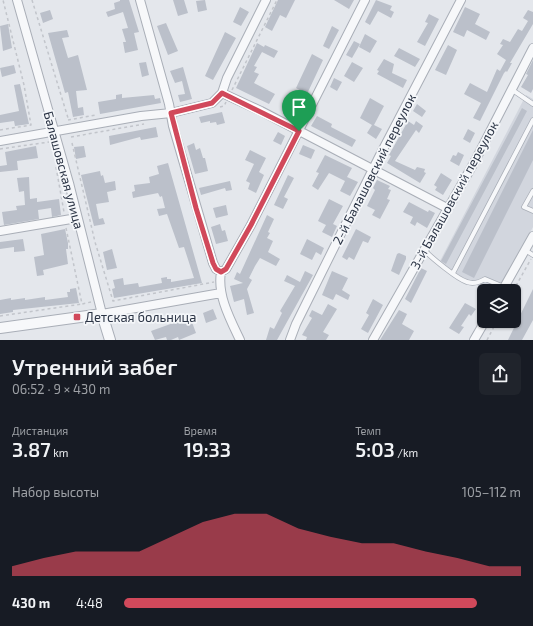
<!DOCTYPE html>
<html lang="ru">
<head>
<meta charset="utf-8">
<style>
  body { margin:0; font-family:"Exo 2",sans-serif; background:#20242c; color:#f1f3f6; height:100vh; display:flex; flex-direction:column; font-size:15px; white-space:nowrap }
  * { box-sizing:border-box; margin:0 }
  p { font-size:13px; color:#9ea1a6 }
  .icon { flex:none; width:22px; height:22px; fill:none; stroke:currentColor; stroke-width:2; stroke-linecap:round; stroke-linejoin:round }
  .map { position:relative; height:340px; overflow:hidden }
  .drawer { display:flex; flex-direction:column; background:#171b24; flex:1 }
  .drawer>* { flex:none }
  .fabs { position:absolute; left:477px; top:284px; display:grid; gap:8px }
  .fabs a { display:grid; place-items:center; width:44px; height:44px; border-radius:6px; background:#171b24; box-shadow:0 1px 3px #0004; font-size:20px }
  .pin { position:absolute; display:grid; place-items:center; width:34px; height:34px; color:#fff; margin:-41px -17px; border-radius:50% 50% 50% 0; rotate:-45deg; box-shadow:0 0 4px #0007 }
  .pin .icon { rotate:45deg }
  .round { display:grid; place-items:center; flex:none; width:42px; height:42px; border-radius:6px; background:#20242c }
  .summary { display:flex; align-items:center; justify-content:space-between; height:68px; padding:0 12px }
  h1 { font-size:22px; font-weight:600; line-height:30px }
  .figures { display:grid; grid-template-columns:repeat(3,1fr); gap:6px; height:68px; padding:4px 12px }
  .figures div { display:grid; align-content:center }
  .figures b { font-size:20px; font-weight:600 }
  .figures small { font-size:11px; font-weight:400 }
  .figures p { font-size:11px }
  .chart { height:112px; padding:8px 12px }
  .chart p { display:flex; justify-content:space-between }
  .chart svg { width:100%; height:72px; margin-top:4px; fill:#d1495b; opacity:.7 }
  ul { padding:0 12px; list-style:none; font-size:13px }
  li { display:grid; grid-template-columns:64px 48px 1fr; align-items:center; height:30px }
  li i { height:10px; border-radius:5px; background:#d1495b }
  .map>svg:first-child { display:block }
  .built { fill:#d2d6de }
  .building { fill:#bbc0ca }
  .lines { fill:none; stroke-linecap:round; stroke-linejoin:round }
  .service-casing { stroke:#a9aeb7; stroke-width:5.5 }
  .minor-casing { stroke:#a9aeb7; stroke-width:10 }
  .tertiary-casing { stroke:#a9aeb7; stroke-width:12 }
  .path { stroke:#c2c5cb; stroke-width:1.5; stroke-dasharray:3 3; stroke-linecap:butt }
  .service { stroke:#f7f8fa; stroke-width:4 }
  .minor { stroke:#f7f8fa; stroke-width:8 }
  .tertiary { stroke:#f7f8fa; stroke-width:10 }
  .route-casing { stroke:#fff; stroke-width:8 }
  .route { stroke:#d1495b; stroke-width:5 }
  .poi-dot { fill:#d1495b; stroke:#f4f6f9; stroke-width:1.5 }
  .labels { text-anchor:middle; stroke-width:3.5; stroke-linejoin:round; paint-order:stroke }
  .street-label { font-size:13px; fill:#2b3445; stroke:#f4f6f9 }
  .poi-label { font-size:13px; fill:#2b3445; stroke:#f4f6f9; text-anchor:start }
</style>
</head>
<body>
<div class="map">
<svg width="533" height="340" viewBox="0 0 533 340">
  <rect width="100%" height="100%" fill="#e4e7ec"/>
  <!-- built -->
  <path class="built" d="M 526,95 L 533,99 L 533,227 L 498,291 L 488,291 L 444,267 L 440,261 Z"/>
  <!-- building -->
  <path class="building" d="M 120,0 L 129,0 L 139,32 L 134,33 L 138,50 L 125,53 L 123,42 L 126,42 L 122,29 L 128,28 L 123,12 L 108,17 L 106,12 L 115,9 L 114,3 L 120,1 Z
    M 173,0 L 184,0 L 188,13 L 178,16 Z
    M 205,0 L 207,10 L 198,12 L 196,1 Z
    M 278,0 L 295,0 L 286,18 L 280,15 L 272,31 L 265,27 Z
    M 334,0 L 354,0 L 349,9 Z
    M 376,0 L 392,6 L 390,10 L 394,12 L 391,18 L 378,11 L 370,25 L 365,22 Z
    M 240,7 L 249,12 L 241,26 L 233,22 Z
    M 465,7 L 480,14 L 475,24 L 490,32 L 486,40 L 467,30 L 464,37 L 453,32 Z
    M 50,10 L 53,19 L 43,23 L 40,13 Z
    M 528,10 L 533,12 L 533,24 L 510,63 L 512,63 L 507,72 L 506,71 L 504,73 L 480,121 L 473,118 L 481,103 L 464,94 L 470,83 L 487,92 L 497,69 L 500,71 L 506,60 L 497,54 L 503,45 L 500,44 L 503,39 L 510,42 L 518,29 L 522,31 L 528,21 L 523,18 Z
    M 429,14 L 439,19 L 425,46 L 417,42 L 428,23 L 425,22 Z
    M 166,23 L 178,51 L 168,55 L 157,26 Z
    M 8,24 L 12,48 L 3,51 L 0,26 Z
    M 332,26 L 339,30 L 329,49 L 323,46 Z
    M 67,30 L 69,37 L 62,38 L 68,58 L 78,55 L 87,90 L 76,91 L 78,108 L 83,107 L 84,115 L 73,117 L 68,92 L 65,93 L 48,33 Z
    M 225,32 L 236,38 L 213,80 L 205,76 Z
    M 365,34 L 377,41 L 370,53 L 359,47 Z
    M 354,41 L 360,44 L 352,58 L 346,55 Z
    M 257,43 L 264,47 L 265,45 L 278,51 L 274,58 L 262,52 L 254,66 L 257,67 L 254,72 L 259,74 L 254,83 L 275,94 L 269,104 L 236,88 Z
    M 448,45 L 457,50 L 446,75 L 435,70 Z
    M 399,48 L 420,59 L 415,67 L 394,56 Z
    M 312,54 L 323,60 L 307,94 L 296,88 Z
    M 384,59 L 394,64 L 392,73 L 407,80 L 403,88 L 377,74 L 379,71 L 377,70 Z
    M 533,60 L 533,89 L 531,93 L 521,87 L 528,75 L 526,74 Z
    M 146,62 L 149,75 L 142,77 L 139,63 Z
    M 352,62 L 363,68 L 354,82 L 344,76 Z
    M 14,65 L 16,73 L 2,77 L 0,68 Z
    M 183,67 L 192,99 L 180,102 L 178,95 L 185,94 L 182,81 L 175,83 L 170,71 Z
    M 334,78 L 342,82 L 337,91 L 330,87 Z
    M 20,84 L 29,124 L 15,126 L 14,121 L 0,123 L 0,115 L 19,111 L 14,85 Z
    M 122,94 L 122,98 L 154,95 L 155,99 L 160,98 L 161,103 L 100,114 L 98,102 L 116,99 L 116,95 Z
    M 291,98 L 298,102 L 297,104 L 300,105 L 297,112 L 294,110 L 292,116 L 284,112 Z
    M 370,98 L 384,106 L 374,125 L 382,129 L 376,139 L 367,133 L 372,125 L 360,118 Z
    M 417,104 L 426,111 L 422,117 L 413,111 Z
    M 522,108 L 527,111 L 446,264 L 441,261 Z
    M 222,112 L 225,123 L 217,125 L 216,122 L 210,123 L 210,121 L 201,123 L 199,117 Z
    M 317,116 L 332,124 L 331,127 L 356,140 L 352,147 L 311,126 Z
    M 408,121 L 414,125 L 416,121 L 423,126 L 419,133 L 416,130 L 395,161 L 415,170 L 417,167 L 425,169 L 424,172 L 426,173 L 420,183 L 387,163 L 391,156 L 389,155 Z
    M 156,127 L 158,137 L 141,140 L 140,137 L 110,145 L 109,136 Z
    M 468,129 L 475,133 L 470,143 L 463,139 Z
    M 533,130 L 533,160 L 474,278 L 462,272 Z
    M 278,132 L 285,136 L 281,145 L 273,141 Z
    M 194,143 L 196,150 L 200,148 L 203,158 L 205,158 L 208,171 L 195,174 L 187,146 Z
    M 303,145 L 315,150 L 311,159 L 299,154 Z
    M 36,146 L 38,158 L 17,161 L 18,170 L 0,172 L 0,166 L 7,165 L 5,152 Z
    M 84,146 L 86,157 L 76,159 L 74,147 Z
    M 250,150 L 266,158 L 259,172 L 264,175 L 256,193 L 248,189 L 250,183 L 246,181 L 254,164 L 245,160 Z
    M 458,152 L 464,155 L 459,166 L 450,161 L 453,155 L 456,156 Z
    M 325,155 L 352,168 L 347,177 L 358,182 L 350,196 L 340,191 L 345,181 L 329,173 L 318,190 L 312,186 L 319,173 L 316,172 Z
    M 168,163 L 202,283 L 114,298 L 112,289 L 115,288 L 113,280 L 123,278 L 124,285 L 138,283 L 139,287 L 162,283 L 161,278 L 167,277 L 167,279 L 171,279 L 171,282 L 194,278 L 184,247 L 179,248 L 167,214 L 159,216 L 157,209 L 165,208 L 162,196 L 160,197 L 158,193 L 133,198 L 132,192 L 135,191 L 134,185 L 150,183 L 149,177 L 159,174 L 157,166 Z
    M 100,171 L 101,176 L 103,175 L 105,183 L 115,181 L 116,190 L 107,192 L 109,202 L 96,204 L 99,219 L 103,218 L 105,224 L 94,226 L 81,175 Z
    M 441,173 L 452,180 L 443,195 L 435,190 L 437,187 L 434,185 Z
    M 288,175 L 294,178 L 284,197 L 288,199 L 283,209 L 274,205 Z
    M 29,177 L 30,199 L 37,198 L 37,202 L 59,199 L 61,215 L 52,217 L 51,208 L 38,210 L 39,219 L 4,225 L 2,212 L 17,210 L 16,206 L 25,205 L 24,191 L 19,192 L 17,178 Z
    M 377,180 L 390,186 L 388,189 L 391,190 L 387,199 L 390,200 L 380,219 L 372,215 L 375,210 L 367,206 L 375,190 L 373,188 Z
    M 230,181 L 232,190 L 226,191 L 225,188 L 201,195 L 199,188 Z
    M 329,199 L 343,206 L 333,224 L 337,226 L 332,237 L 322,232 L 326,225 L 318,221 Z
    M 409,202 L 428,212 L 429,210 L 435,213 L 427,228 L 417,222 L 415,226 L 410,223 L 413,217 L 403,212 Z
    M 226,205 L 228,215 L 216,218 L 213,208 Z
    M 267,215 L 274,219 L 268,232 L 270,233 L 267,238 L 273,241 L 268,252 L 280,259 L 276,266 L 260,258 L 255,266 L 249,278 L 252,280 L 247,289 L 254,313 L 247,315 L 244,299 L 234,302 L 230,286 L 243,283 L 234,279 L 237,272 L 240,274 Z
    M 220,224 L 222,231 L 225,230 L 228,241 L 216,244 L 211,227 Z
    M 65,229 L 68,243 L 68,249 L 66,249 L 68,264 L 43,270 L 44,275 L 37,276 L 34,257 L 44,255 L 41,234 Z
    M 356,229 L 371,237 L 368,243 L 363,241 L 354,260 L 349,257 L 347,260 L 342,257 Z
    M 23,239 L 25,251 L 14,252 L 14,247 L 0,249 L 0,242 Z
    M 307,239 L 324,248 L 321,255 L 316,252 L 312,260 L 300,254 Z
    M 112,249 L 117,268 L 107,270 L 103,252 Z
    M 399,253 L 406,256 L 406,259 L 399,275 L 391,271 L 397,254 Z
    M 421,268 L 427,271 L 411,303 L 405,299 Z
    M 305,271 L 313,275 L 277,340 L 266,340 L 270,327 L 274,329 L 282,313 L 280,311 L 295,286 L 284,281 L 287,275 L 300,282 Z
    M 332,271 L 348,278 L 342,290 L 350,295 L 348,300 L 336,294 L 333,300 L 322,295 Z
    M 76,288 L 79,303 L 13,310 L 13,312 L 0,314 L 0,300 L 11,298 L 11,300 L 25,298 L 25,300 L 45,297 L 45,300 L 68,297 L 67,292 L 70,292 L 70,289 Z
    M 533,289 L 533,320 L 522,340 L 508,340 Z
    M 373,299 L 383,305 L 368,333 L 361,329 L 369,315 L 366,313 Z
    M 465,303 L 476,309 L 471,316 L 469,314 L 461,326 L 464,327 L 459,334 L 449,328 Z
    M 328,304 L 337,309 L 323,332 L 329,335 L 326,340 L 306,340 L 307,337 L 302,335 L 312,318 L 309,316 L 312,310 L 322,315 Z
    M 213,309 L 217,319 L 206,323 L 203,313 Z
    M 399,310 L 407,314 L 402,324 L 414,331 L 409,340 L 380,340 Z
    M 190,317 L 196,333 L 179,340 L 178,337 L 171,340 L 167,340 L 166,337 L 155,340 L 151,331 Z"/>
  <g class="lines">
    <defs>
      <path id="service" d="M 511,89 L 533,104
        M 533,191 L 524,207 L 533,211
        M 424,250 C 432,258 457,279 467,282 C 473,284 480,282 485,279 L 504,287
        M 525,250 L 533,255
        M 453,273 L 533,120"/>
      <path id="minor" d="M 17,0 L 69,183 L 102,314 L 221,293
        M 140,0 L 169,104 L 173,126 L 213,263 L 216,269 L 221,272 C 217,295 230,319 240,340
        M 222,93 L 261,111 L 447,208
        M 0,141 L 141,116 L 171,113 L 212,103 L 222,93 L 227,78 L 266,0
        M 0,231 L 77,218
        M 221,272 L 226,269 L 251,225 L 365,0
        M 502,291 L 533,236
        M 290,340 L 296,324 L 379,157 L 461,0
        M 373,340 L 475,161 L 533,48
        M 474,340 L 485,321"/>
      <path id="tertiary" d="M 0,328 L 102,314 L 110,340"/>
    </defs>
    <!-- service casing -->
    <use href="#service" class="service-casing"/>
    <!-- minor casing -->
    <use href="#minor" class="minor-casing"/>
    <!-- tertiary casing -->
    <use href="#tertiary" class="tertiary-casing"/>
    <!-- path -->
    <path class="path" d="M 32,0 L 68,118
      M 232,90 L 277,0
      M 220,107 L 224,106 L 226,102
      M 68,120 L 96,115
      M 0,130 L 31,125 L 24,85 L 3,0
      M 71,137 L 144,124
      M 72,143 L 95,242 L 113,301 L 214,282
      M 0,149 L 49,142
      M 56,167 L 64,212
      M 66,228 L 82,304 L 91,302
      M 513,291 L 531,259
      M 0,316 L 82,304
      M 487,340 L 497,321"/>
    <!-- service -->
    <use href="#service" class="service"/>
    <!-- minor -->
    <use href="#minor" class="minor"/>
    <!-- tertiary -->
    <use href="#tertiary" class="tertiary"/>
  </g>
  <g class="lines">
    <defs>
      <path id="route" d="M 222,93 L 299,131 L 251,225 L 226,269 L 221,272 L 216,269 L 213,263 L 196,208 L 171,113 L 212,103 Z"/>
    </defs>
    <!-- route casing -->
    <use href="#route" class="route-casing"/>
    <!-- route -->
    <use href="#route" class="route"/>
  </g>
  <!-- markers -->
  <rect class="poi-dot" x="73" y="313" width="8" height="8" rx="2"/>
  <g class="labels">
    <!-- street labels -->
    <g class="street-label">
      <text transform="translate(374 169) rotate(-63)" y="5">2-й Балашовский переулок</text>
      <text transform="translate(64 170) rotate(75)" y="5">Балашовская улица</text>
      <text transform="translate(454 195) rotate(-61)" y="5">3-й Балашовский переулок</text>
    </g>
    <!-- poi labels -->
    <g class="poi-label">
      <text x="85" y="322">Детская больница</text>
    </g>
  </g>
</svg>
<div class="fabs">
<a><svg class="icon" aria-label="layers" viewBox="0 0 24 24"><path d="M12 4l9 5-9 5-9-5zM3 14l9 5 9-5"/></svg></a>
</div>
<div class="pin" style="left:299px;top:131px;background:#1e9e55"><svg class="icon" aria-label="arrive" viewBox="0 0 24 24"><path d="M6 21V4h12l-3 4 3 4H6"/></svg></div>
</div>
<section class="drawer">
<div class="summary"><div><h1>Утренний забег</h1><p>06:52 · 9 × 430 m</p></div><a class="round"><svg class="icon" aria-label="share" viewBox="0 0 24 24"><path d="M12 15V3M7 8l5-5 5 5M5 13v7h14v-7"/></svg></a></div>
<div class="figures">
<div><p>Дистанция</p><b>3.87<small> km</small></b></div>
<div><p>Время</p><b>19:33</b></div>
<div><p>Темп</p><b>5:03<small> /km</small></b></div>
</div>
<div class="chart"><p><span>Набор высоты</span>105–112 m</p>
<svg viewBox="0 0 160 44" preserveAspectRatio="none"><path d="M0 44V38L10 33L20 29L30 29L40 29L50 20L60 11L70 6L80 6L90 15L100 20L110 24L120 24L130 29L140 33L150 38L160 38V44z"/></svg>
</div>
<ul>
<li><b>430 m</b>4:48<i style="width:89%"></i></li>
</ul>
</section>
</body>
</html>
